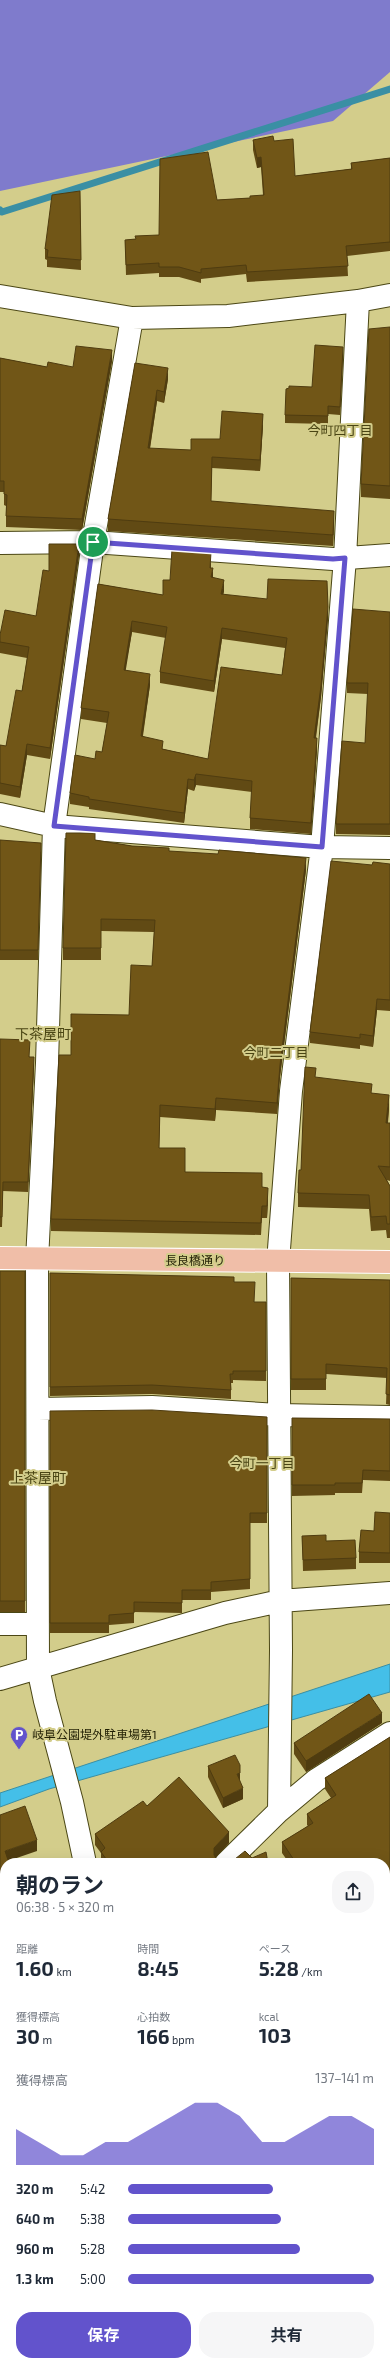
<!DOCTYPE html>
<html lang="ja">
<head>
<meta charset="utf-8">
<style>
  body { margin:0; font-family:"Exo 2","Noto Sans JP",sans-serif; background:#f6f6f7; color:#1f2937; height:100vh; display:flex; flex-direction:column; font-size:15px; white-space:nowrap }
  * { box-sizing:border-box; margin:0 }
  p { font-size:13px; color:#747a83 }
  .icon { flex:none; width:22px; height:22px; fill:none; stroke:currentColor; stroke-width:2; stroke-linecap:round; stroke-linejoin:round }
  .map { position:relative; flex:1; overflow:hidden }
  .panel { position:absolute; left:0px; top:1858px; width:390px; height:508px; display:flex; flex-direction:column; background:#fff; border-radius:16px 16px 0 0; box-shadow:0 4px 16px #0002 }
  .panel>* { flex:none }
  .pin { position:absolute; display:grid; place-items:center; width:34px; height:34px; color:#fff; margin:-17px; border:2px solid #fff; border-radius:50%; box-shadow:0 1px 4px #0007 }
  .round { display:grid; place-items:center; flex:none; width:42px; height:42px; border-radius:16px; background:#f6f6f7 }
  .headline { display:flex; align-items:center; justify-content:space-between; height:68px; padding:0 16px }
  h1 { font-size:22px; font-weight:700; line-height:30px }
  .figures { display:grid; grid-template-columns:repeat(3,1fr); gap:6px; height:68px; padding:4px 16px }
  .figures div { display:grid; align-content:center }
  .figures b { font-size:20px; font-weight:700 }
  .figures small { font-size:11px; font-weight:400 }
  .figures p { font-size:11px }
  .chart { height:112px; padding:8px 16px }
  .chart p { display:flex; justify-content:space-between }
  .chart svg { width:100%; height:72px; margin-top:4px; fill:#6253cc; opacity:.7 }
  .action { display:flex; gap:8px; margin-top:auto; padding:8px 16px }
  .action a { flex:1; height:46px; border-radius:16px; background:#6253cc; color:#fff; font-size:16px; font-weight:700; line-height:46px; text-align:center }
  .action a+a { background:#f6f6f7; color:#1f2937 }
  ul { padding:0 16px; list-style:none; font-size:13px }
  li { display:grid; grid-template-columns:64px 48px 1fr; align-items:center; height:30px }
  li i { height:10px; border-radius:5px; background:#6253cc }
  .map>svg:first-child { display:block }
  .forest { fill:#7f7bcc }
  .water { fill:#44bfe8; stroke:#3a8fa4 }
  .lines { fill:none; stroke-linecap:round; stroke-linejoin:round }
  .stream { stroke:#3a8fa4; stroke-width:7 }
  .minor-casing { stroke:#4b4715; stroke-width:24 }
  .highway-casing { stroke:#fff; stroke-width:24 }
  .path { stroke:#9d9862; stroke-width:2.5; stroke-dasharray:2 2; stroke-linecap:butt }
  .minor { stroke:#fff; stroke-width:22 }
  .highway { stroke:#f0bea8; stroke-width:22 }
  .wall { fill:#614a14; fill-rule:evenodd }
  .shaded-wall { fill:#4f3c10 }
  .building { fill:#715617; stroke:#4f3c10; fill-rule:evenodd }
  .route-casing { stroke:#fff; stroke-width:8 }
  .route { stroke:#6253cc; stroke-width:5 }
  .labels { text-anchor:middle; stroke-width:4; stroke-linejoin:round; paint-order:stroke }
  .street-label { font-size:12px; fill:#211f04; stroke:#d3cd8b }
  .poi-label { font-size:12px; fill:#211f04; stroke:#d3cd8b; text-anchor:start }
  .neighbourhood-label { font-size:13px; fill:#4a4514; stroke:#d3cd8b }
  .quarter-label { font-size:14px; fill:#4a4514; stroke:#d3cd8b }
</style>
</head>
<body>
<div class="map">
<svg width="390" height="2366" viewBox="0 0 390 2366">
  <rect width="100%" height="100%" fill="#d3cd8b"/>
  <!-- forest -->
  <path class="forest" d="M 0,0 L 390,0 L 390,72 L 333,121 L 0,191 Z"/>
  <!-- water -->
  <path class="water" d="M 390,1664 L 390,1692 L 49,1789 L 0,1807 L 0,1793 Z"/>
  <g class="lines">
    <!-- stream -->
    <path class="stream" d="M 0,210 L 2,212 L 390,89"/>
    <defs>
      <path id="minor" d="M 0,296 L 132,318 L 228,316 L 358,301 L 390,295
        M 0,543 L 93,542 L 333,559 L 390,555
        M 0,814 L 54,826 L 322,847 L 390,848
        M 38,1409 L 152,1407 L 278,1415 L 390,1417
        M 0,1624 L 36,1624
        M 0,1679 L 225,1613 L 280,1601 L 390,1593
        M 279,1811 L 281,1650 L 278,1262 L 291,1091 L 322,847 L 345,558 L 358,301
        M 85,1863 L 72,1802 L 45,1701 L 38,1668 L 37,1260 L 47,1063 L 54,826 L 93,542 L 132,318
        M 226,1863 L 279,1811 L 316,1780 L 390,1733
        M 385,2022 L 390,2025
        M 0,2129 L 5,2124
        M 385,2154 L 390,2148
        M 385,2300 L 390,2294
        M 169,2366 L 176,2361
        M 323,2366 L 328,2361"/>
      <path id="highway" d="M 0,1258 L 390,1262"/>
    </defs>
    <!-- minor casing -->
    <use href="#minor" class="minor-casing"/>
    <!-- highway casing -->
    <use href="#highway" class="highway-casing"/>
    <!-- path -->
    <path class="path" d="M 0,1910 L 5,1906"/>
    <!-- minor -->
    <use href="#minor" class="minor"/>
    <!-- highway -->
    <use href="#highway" class="highway"/>
  </g>
  <!-- wall -->
  <path class="wall" d="M 253,140 L 274,141 L 295,176 L 351,169 L 351,163 L 390,158 L 390,251 L 347,256 L 348,276 L 247,282 L 246,274 L 201,279 L 201,283 L 179,277 L 159,277 L 159,273 L 126,275 L 125,240 L 135,239 L 159,235 L 217,200 L 250,198 L 263,195 L 261,167 L 257,168 L 253,150 Z
    M 80,191 L 81,270 L 47,267 L 47,260 L 45,259 L 45,249 Z
    M 390,327 L 390,499 L 361,497 L 361,484 Z
    M 343,354 L 340,415 L 328,414 L 328,424 L 285,423 L 285,415 Z
    M 0,358 L 47,367 L 73,367 L 112,361 L 82,530 L 6,527 L 6,506 L 4,505 L 4,492 L 0,492 Z
    M 135,363 L 168,379 L 164,403 L 157,401 L 150,449 L 191,450 L 220,439 L 263,425 L 260,471 L 212,468 L 211,501 L 334,522 L 333,546 L 108,531 L 108,519 Z
    M 79,555 L 50,759 L 27,755 L 20,798 L 0,794 L 0,745 L 6,746 L 22,691 L 27,658 L 0,653 L 0,635 L 36,616 L 49,571 Z
    M 211,563 L 211,568 L 213,578 L 224,591 L 223,595 L 328,618 L 321,697 L 316,738 L 317,749 L 311,834 L 250,829 L 250,818 L 252,792 L 196,785 L 194,791 L 188,789 L 184,823 L 89,809 L 89,807 L 70,804 L 70,793 L 95,759 L 102,752 L 107,723 L 81,719 L 81,708 L 98,584 L 163,595 L 170,580 ZM 132,632 L 166,638 L 160,672 L 160,683 L 214,692 L 222,639 L 285,648 L 282,675 L 208,759 L 163,749 L 143,736 L 150,685 L 125,670 Z
    M 390,612 L 390,835 L 336,834 L 336,824 L 365,743 L 368,694 L 347,693 L 347,683 Z
    M 0,840 L 41,852 L 38,960 L 0,960 Z
    M 95,840 L 132,846 L 306,870 L 280,1077 L 277,1114 L 216,1110 L 215,1121 L 160,1117 L 159,1148 L 185,1172 L 262,1187 L 268,1200 L 267,1218 L 262,1218 L 261,1235 L 51,1231 L 51,1219 L 71,1055 L 129,1015 L 152,966 L 154,932 L 101,931 L 101,960 L 63,960 L 63,948 Z
    M 390,864 L 390,1011 L 377,1010 L 373,1047 L 360,1045 L 360,1049 L 310,1043 L 310,1032 L 372,865 Z
    M 0,1039 L 30,1057 L 34,1066 L 28,1192 L 3,1191 L 2,1227 L 0,1227 Z
    M 316,1078 L 372,1093 L 389,1109 L 388,1123 L 390,1123 L 390,1181 L 387,1180 L 390,1186 L 390,1238 L 387,1238 L 386,1230 L 371,1231 L 369,1209 L 298,1207 L 298,1193 L 301,1170 Z
    M 0,1271 L 25,1271 L 25,1612 L 0,1612 Z
    M 50,1273 L 234,1282 L 254,1302 L 266,1371 L 266,1381 L 233,1380 L 233,1383 L 231,1383 L 231,1399 L 152,1394 L 50,1396 Z
    M 291,1278 L 390,1280 L 390,1405 L 386,1404 L 387,1378 L 326,1374 L 326,1390 L 291,1390 Z
    M 50,1411 L 267,1417 L 267,1523 L 250,1523 L 250,1589 L 211,1592 L 211,1600 L 182,1600 L 182,1613 L 134,1612 L 134,1623 L 109,1625 L 109,1633 L 50,1633 Z
    M 292,1418 L 390,1419 L 390,1481 L 363,1480 L 362,1493 L 335,1493 L 335,1495 L 292,1496 Z
    M 390,1513 L 390,1563 L 359,1563 L 359,1552 L 374,1531 Z
    M 302,1536 L 326,1541 L 356,1558 L 356,1569 L 303,1571 Z
    M 382,1723 L 306,1772 L 294,1754 L 294,1743 Z
    M 390,1737 L 390,2011 L 388,2010 L 385,1959 L 385,1863 L 289,1863 L 282,1853 L 282,1842 L 308,1826 L 307,1825 L 307,1814 L 331,1798 L 325,1789 L 325,1778 Z
    M 208,1766 L 243,1799 L 223,1808 L 208,1777 Z
    M 147,1806 L 229,1843 L 215,1858 L 217,1860 L 221,1863 L 101,1863 L 101,1853 L 95,1845 L 95,1834 Z
    M 5,1910 L 5,1983 L 1,1979 L 0,1913 Z
    M 385,2025 L 390,2025 L 390,2075 L 385,2075 Z
    M 5,2128 L 5,2170 L 0,2167 L 0,2129 Z
    M 385,2176 L 390,2180 L 390,2237 L 385,2232 Z
    M 272,2361 L 281,2361 L 277,2366 Z"/>
  <!-- shaded-wall -->
  <path class="shaded-wall" d="M 261,157 L 261,167 L 257,168 L 257,158 Z
    M 343,347 L 343,354 L 340,415 L 340,407 Z
    M 112,350 L 112,361 L 82,530 L 82,519 Z
    M 168,368 L 168,379 L 164,403 L 164,392 Z
    M 157,390 L 157,401 L 148,460 L 148,448 Z
    M 263,414 L 263,425 L 260,471 L 260,460 Z
    M 334,511 L 334,522 L 333,546 L 333,535 Z
    M 79,544 L 79,555 L 50,759 L 50,748 Z
    M 213,568 L 213,579 L 211,577 Z
    M 224,580 L 224,591 L 221,605 L 221,594 Z
    M 328,607 L 328,618 L 321,697 L 314,749 L 314,738 Z
    M 132,621 L 132,632 L 124,681 L 124,670 Z
    M 222,628 L 222,639 L 214,692 L 214,681 Z
    M 150,674 L 150,685 L 141,746 L 141,736 Z
    M 317,738 L 317,749 L 311,834 L 311,823 Z
    M 27,744 L 27,755 L 20,798 L 20,787 Z
    M 196,774 L 196,785 L 194,791 L 194,780 Z
    M 188,779 L 188,789 L 184,823 L 184,813 Z
    M 306,858 L 306,870 L 280,1077 L 277,1114 L 277,1103 L 280,1065 Z
    M 377,999 L 377,1010 L 373,1047 L 373,1036 Z
    M 34,1057 L 34,1066 L 28,1192 L 28,1182 Z
    M 389,1095 L 389,1109 L 386,1137 L 386,1123 Z
    M 216,1098 L 216,1110 L 215,1121 L 215,1109 Z
    M 268,1188 L 268,1200 L 267,1218 L 267,1206 Z
    M 382,1713 L 382,1723 L 306,1772 L 306,1761 Z
    M 240,1773 L 240,1783 L 237,1774 Z
    M 243,1788 L 243,1799 L 223,1808 L 223,1798 Z
    M 229,1832 L 229,1843 L 214,1859 L 214,1848 Z
    M 37,1840 L 37,1851 L 5,1862 L 5,1851 Z
    M 335,1860 L 335,1863 L 330,1863 Z
    M 5,1869 L 5,1880 L 0,1882 L 0,1871 Z
    M 0,1968 L 1,1968 L 1,1979 L 0,1979 Z
    M 5,2101 L 5,2112 L 0,2114 L 0,2103 Z
    M 277,2361 L 281,2361 L 277,2366 Z"/>
  <!-- building -->
  <path class="building" d="M 273,136 L 274,141 L 293,139 L 295,176 L 352,169 L 351,163 L 390,158 L 390,242 L 346,246 L 348,266 L 247,272 L 246,265 L 201,269 L 201,273 L 179,267 L 159,267 L 159,263 L 126,265 L 125,240 L 136,239 L 135,236 L 159,235 L 160,159 L 208,152 L 217,200 L 250,198 L 250,196 L 264,195 L 261,157 L 257,158 L 253,140 Z
    M 80,191 L 81,260 L 47,257 L 48,250 L 45,249 L 52,195 Z
    M 390,327 L 390,486 L 361,484 L 369,329 Z
    M 315,345 L 343,347 L 340,407 L 328,406 L 328,416 L 285,415 L 286,389 L 289,388 L 289,386 L 312,387 Z
    M 76,346 L 112,350 L 82,519 L 6,516 L 7,495 L 4,494 L 4,481 L 0,481 L 0,358 L 47,367 L 48,362 L 73,367 Z
    M 135,363 L 168,368 L 164,392 L 157,390 L 148,448 L 191,450 L 191,439 L 220,439 L 222,411 L 263,414 L 260,460 L 212,457 L 211,501 L 334,511 L 333,535 L 108,519 Z
    M 49,544 L 79,544 L 50,748 L 27,744 L 20,787 L 0,783 L 0,745 L 6,746 L 16,690 L 22,691 L 29,647 L 0,642 L 0,635 L 5,610 L 36,616 L 43,570 L 49,571 Z
    M 172,549 L 211,552 L 210,568 L 213,568 L 211,577 L 224,580 L 221,594 L 267,599 L 268,579 L 327,581 L 328,607 L 321,686 L 314,738 L 317,738 L 311,823 L 250,818 L 252,781 L 196,774 L 194,780 L 188,779 L 184,813 L 89,799 L 89,797 L 70,793 L 75,755 L 95,759 L 96,751 L 102,752 L 109,712 L 81,708 L 98,584 L 163,595 L 163,580 L 170,580 ZM 132,621 L 167,627 L 160,672 L 214,681 L 222,628 L 287,638 L 282,675 L 221,667 L 208,759 L 162,749 L 163,741 L 141,736 L 150,674 L 124,670 Z
    M 353,609 L 390,612 L 390,824 L 336,824 L 342,741 L 365,743 L 368,683 L 347,683 Z
    M 66,833 L 95,833 L 95,840 L 132,846 L 169,848 L 169,851 L 218,854 L 219,850 L 306,858 L 280,1065 L 277,1103 L 216,1098 L 215,1109 L 160,1105 L 159,1148 L 185,1148 L 185,1172 L 262,1173 L 262,1187 L 268,1188 L 267,1206 L 262,1206 L 261,1223 L 51,1219 L 59,1055 L 71,1055 L 71,1014 L 129,1015 L 131,965 L 152,966 L 155,920 L 101,919 L 101,948 L 63,948 Z
    M 0,840 L 41,843 L 38,950 L 0,950 Z
    M 331,861 L 372,865 L 373,862 L 390,864 L 390,1000 L 377,999 L 373,1036 L 360,1034 L 360,1038 L 310,1032 Z
    M 0,1039 L 30,1040 L 29,1057 L 34,1057 L 28,1182 L 3,1182 L 2,1217 L 0,1217 Z
    M 305,1067 L 316,1068 L 315,1077 L 372,1084 L 371,1093 L 389,1095 L 386,1123 L 390,1123 L 390,1167 L 378,1166 L 390,1186 L 390,1224 L 387,1224 L 386,1216 L 371,1217 L 369,1195 L 298,1193 L 299,1170 L 301,1170 Z
    M 0,1271 L 25,1271 L 25,1601 L 0,1601 Z
    M 50,1273 L 234,1277 L 234,1282 L 255,1282 L 254,1302 L 266,1302 L 266,1371 L 233,1371 L 233,1374 L 230,1374 L 231,1390 L 152,1385 L 50,1387 Z
    M 291,1278 L 390,1280 L 390,1395 L 386,1394 L 387,1368 L 326,1364 L 326,1379 L 291,1379 Z
    M 152,1410 L 267,1417 L 267,1513 L 250,1513 L 250,1579 L 211,1582 L 211,1590 L 182,1590 L 182,1603 L 134,1602 L 134,1613 L 109,1615 L 109,1623 L 50,1623 L 50,1411 Z
    M 292,1418 L 390,1419 L 390,1471 L 363,1470 L 362,1483 L 335,1483 L 335,1485 L 292,1485 Z
    M 375,1512 L 390,1513 L 390,1553 L 359,1552 L 361,1530 L 374,1531 Z
    M 326,1535 L 326,1541 L 355,1540 L 356,1558 L 303,1560 L 302,1536 Z
    M 369,1694 L 382,1713 L 306,1761 L 294,1743 Z
    M 390,1737 L 390,2000 L 388,1999 L 385,1948 L 385,1863 L 336,1863 L 335,1860 L 330,1863 L 296,1863 L 282,1842 L 313,1823 L 307,1814 L 336,1795 L 325,1778 Z
    M 235,1755 L 240,1765 L 240,1773 L 237,1774 L 243,1788 L 223,1798 L 208,1766 Z
    M 179,1777 L 229,1832 L 214,1848 L 214,1855 L 217,1860 L 221,1863 L 109,1863 L 101,1852 L 105,1848 L 95,1834 L 143,1801 L 147,1806 Z
    M 25,1806 L 37,1840 L 5,1851 L 9,1863 L 5,1863 L 5,1869 L 0,1871 L 0,1815 Z
    M 245,1851 L 252,1858 L 266,1852 L 268,1863 L 230,1863 Z
    M 5,1910 L 5,1972 L 1,1968 L 0,1968 L 0,1913 Z
    M 385,2025 L 390,2025 L 390,2064 L 385,2064 Z
    M 0,2053 L 5,2057 L 5,2101 L 0,2103 Z
    M 5,2128 L 5,2159 L 0,2156 L 0,2129 Z
    M 385,2176 L 390,2180 L 390,2226 L 385,2222 Z
    M 0,2201 L 5,2205 L 5,2361 L 81,2361 L 86,2366 L 0,2366 Z"/>
  <g class="lines">
    <defs>
      <path id="route" d="M 93,542 L 333,559 L 345,558 L 322,847 L 54,826 Z"/>
    </defs>
    <!-- route casing -->
    <use href="#route" class="route-casing"/>
    <!-- route -->
    <use href="#route" class="route"/>
  </g>
  <!-- icons -->
  <defs>
    <symbol id="parking-pin" viewBox="-11 -11 22 30"><path d="M0 17L-7.5 6A9.5 9.5 0 1 1 7.5 6Z" fill="#6253cc" stroke="#d3cd8b"/><path d="M-3.5-5.5H1a3.5 3.5 0 0 1 0 7H-1V5.5H-3.5ZM-1-3.4V-.6H.8a1.4 1.4 0 0 0 0-2.8Z" fill="#fff"/></symbol>
  </defs>
  <g fill-rule="evenodd">
    <use href="#parking-pin" x="9" y="1725" width="20" height="27"/>
  </g>
  <g class="labels">
    <!-- street labels -->
    <g class="street-label">
      <text x="195" y="1265">長良橋通り</text>
    </g>
    <!-- poi labels -->
    <g class="poi-label">
      <text x="32" y="1739">岐阜公園堤外駐車場第1</text>
    </g>
    <!-- neighbourhood labels -->
    <g class="neighbourhood-label">
      <text x="340" y="435">今町四丁目</text>
      <text x="276" y="1057">今町二丁目</text>
      <text x="262" y="1468">今町一丁目</text>
    </g>
    <!-- quarter labels -->
    <g class="quarter-label">
      <text x="43" y="1039">下茶屋町</text>
      <text x="38" y="1483">上茶屋町</text>
    </g>
  </g>
</svg>
<div class="pin" style="left:93px;top:542px;background:#1e9e55"><svg class="icon" aria-label="arrive" viewBox="0 0 24 24"><path d="M6 21V4h12l-3 4 3 4H6"/></svg></div>
<section class="panel">
<div class="headline"><div><h1>朝のラン</h1><p>06:38 · 5 × 320 m</p></div><a class="round"><svg class="icon" aria-label="share" viewBox="0 0 24 24"><path d="M12 15V3M7 8l5-5 5 5M5 13v7h14v-7"/></svg></a></div>
<div class="figures">
<div><p>距離</p><b>1.60<small> km</small></b></div>
<div><p>時間</p><b>8:45</b></div>
<div><p>ペース</p><b>5:28<small> /km</small></b></div>
</div>
<div class="figures">
<div><p>獲得標高</p><b>30<small> m</small></b></div>
<div><p>心拍数</p><b>166<small> bpm</small></b></div>
<div><p>kcal</p><b>103</b></div>
</div>
<div class="chart"><p><span>獲得標高</span>137–141 m</p>
<svg viewBox="0 0 160 44" preserveAspectRatio="none"><path d="M0 44V22L10 30L20 38L30 38L40 30L50 30L60 22L70 14L80 6L90 6L100 14L110 30L120 30L130 22L140 14L150 14L160 22V44z"/></svg>
</div>
<ul>
<li><b>320 m</b>5:42<i style="width:59%"></i></li>
<li><b>640 m</b>5:38<i style="width:62%"></i></li>
<li><b>960 m</b>5:28<i style="width:70%"></i></li>
<li><b>1.3 km</b>5:00<i style="width:100%"></i></li>
</ul>
<div class="action"><a>保存</a><a>共有</a></div>
</section>
</div>
</body>
</html>
